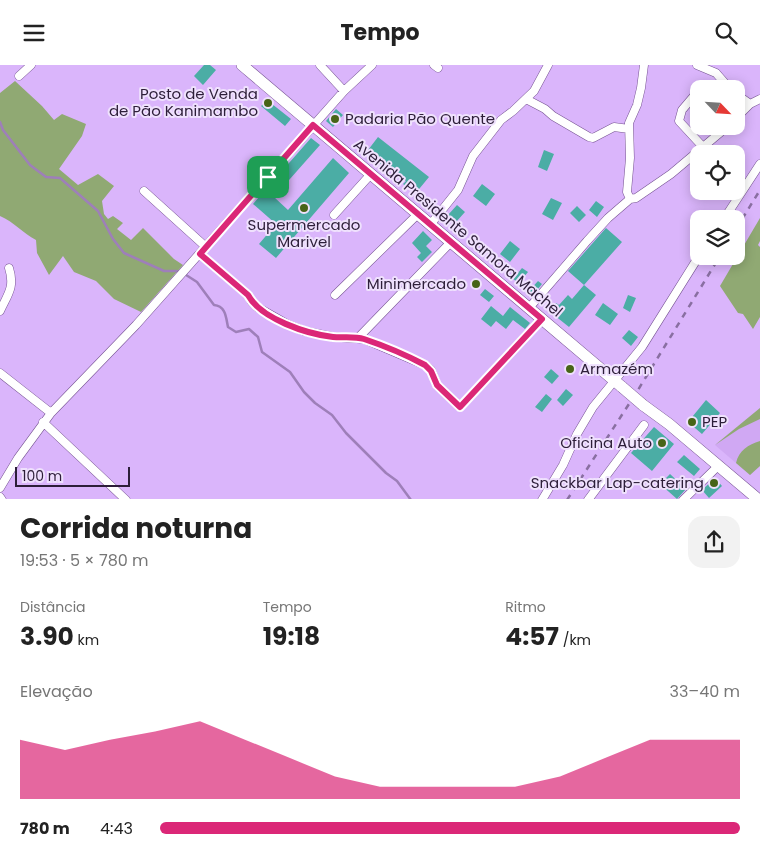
<!DOCTYPE html>
<html lang="pt">
<head>
<meta charset="utf-8">
<style>
  body { margin:0; font-family:Poppins,sans-serif; background:#f2f2f2; color:#222; height:100vh; display:flex; flex-direction:column; font-size:19px; white-space:nowrap }
  * { box-sizing:border-box; margin:0 }
  p { font-size:16px; color:#767676 }
  .icon { flex:none; width:28px; height:28px; fill:none; stroke:currentColor; stroke-width:2; stroke-linecap:round; stroke-linejoin:round }
  .map { position:relative; height:434px; overflow:hidden }
  .panel { display:flex; flex-direction:column; background:#fff; flex:1 }
  .panel>* { flex:none }
  .needle { width:32px; rotate:115deg }
  .controls { position:absolute; left:690px; top:15px; display:grid; gap:10px }
  .controls a { display:grid; place-items:center; width:55px; height:55px; border-radius:10px; background:#fff; box-shadow:0 2px 12px #0003; font-size:25px }
  .scale { position:absolute; left:15px; bottom:12px; width:115px; box-sizing:border-box; padding-left:5px; border:2px solid #2d1e39; border-top:0; font-size:14px; line-height:18px; white-space:nowrap; color:#2d1e39; -webkit-text-stroke:4px #efe1fd; paint-order:stroke }
  .pin { position:absolute; display:grid; place-items:center; width:42px; height:42px; color:#fff; margin:-21px; border-radius:10px; box-shadow:0 2px 8px #0006 }
  .round { display:grid; place-items:center; flex:none; width:52px; height:52px; border-radius:15px; background:#f2f2f2 }
  .head { display:flex; align-items:center; justify-content:space-between; height:85px; padding:0 20px }
  h1 { font-size:28px; font-weight:700; line-height:38px }
  .figures { display:grid; grid-template-columns:repeat(3,1fr); gap:8px; height:85px; padding:5px 20px }
  .figures div { display:grid; align-content:center }
  .figures b { font-size:25px; font-weight:700 }
  .figures small { font-size:14px; font-weight:400 }
  .figures p { font-size:14px }
  .chart { height:140px; padding:10px 20px }
  .chart p { display:flex; justify-content:space-between }
  .chart svg { width:100%; height:90px; margin-top:5px; fill:#db2777; opacity:.7 }
  ul { padding:0 20px; list-style:none; font-size:16px }
  li { display:grid; grid-template-columns:80px 60px 1fr; align-items:center; height:38px }
  li i { height:12px; border-radius:6px; background:#db2777 }
  header { display:flex; justify-content:space-between; align-items:center; height:65px; padding:0 20px; background:#fff; font-size:22px; font-weight:700 }
  .map>svg:first-child { display:block }
  .built { fill:#d0a8f3 }
  .green { fill:#90a973 }
  .lines { fill:none; stroke-linecap:round; stroke-linejoin:round }
  .stream { stroke:#9e7fb9; stroke-width:2.5 }
  .building { fill:#4bada5 }
  .minor-casing { stroke:#765392; stroke-width:9 }
  .secondary-casing { stroke:#765392; stroke-width:12 }
  .minor { stroke:#fff; stroke-width:8 }
  .secondary { stroke:#fff; stroke-width:11 }
  .rail { stroke:#896fa1; stroke-width:2.5; stroke-dasharray:6 6; stroke-linecap:butt }
  .secondary-bridge-casing { stroke:#765392; stroke-width:12; stroke-linecap:butt }
  .secondary-bridge { stroke:#fff; stroke-width:11 }
  .route-casing { stroke:#fff; stroke-width:10 }
  .route { stroke:#db2777; stroke-width:6 }
  .poi-dot { fill:#476417; stroke:#efe1fd; stroke-width:2 }
  .labels { text-anchor:middle; stroke-width:4; stroke-linejoin:round; paint-order:stroke }
  .poi-label { font-size:15px; fill:#2d1e39; stroke:#efe1fd; text-anchor:end }
  .street-label { font-size:15px; fill:#2d1e39; stroke:#efe1fd }
</style>
</head>
<body>
<header><svg class="icon" aria-label="menu" viewBox="0 0 24 24"><path d="M4 6h16M4 12h16M4 18h16"/></svg>Tempo<svg class="icon" aria-label="search" viewBox="0 0 24 24"><circle cx="10" cy="10" r="6"/><path d="M15 15l6 6"/></svg></header>
<div class="map">
<svg width="760" height="435" viewBox="0 0 760 435">
  <rect width="100%" height="100%" fill="#dab5fb"/>
  <!-- built -->
  <path class="built" d="M 760,343 L 760,401 L 750,410 L 715,380 Z"/>
  <!-- green -->
  <path class="green" d="M 15,16 L 42,41 L 54,55 L 62,49 L 86,59 L 82,71 L 59,104 L 78,120 L 98,109 L 114,121 L 102,136 L 104,149 L 108,154 L 113,151 L 123,158 L 117,164 L 131,175 L 143,163 L 174,194 L 183,200 L 141,247 L 114,234 L 96,216 L 74,207 L 63,191 L 49,210 L 37,188 L 36,175 C 23,168 14,157 0,151 L 0,28 Z
    M 760,153 L 760,176 L 758,180 L 760,182 L 760,252 L 753,264 L 743,249 L 738,248 L 720,221 Z
    M 760,343 L 760,354 L 739,364 L 715,380 Z
    M 760,376 L 760,401 L 750,410 L 736,398 C 739,385 748,380 760,376 Z"/>
  <g class="lines">
    <!-- stream -->
    <path class="stream" d="M 0,57 L 3,65 L 30,100 L 46,112 L 60,113 L 98,146 L 113,174 L 124,188 L 164,206 L 176,206 L 183,208 L 197,217 L 214,240 C 226,241 226,253 228,262 L 236,267 L 249,264 L 258,272 L 262,287 L 290,307 L 304,327 L 315,338 L 332,350 L 346,368 L 386,408 L 397,416 L 411,435"/>
  </g>
  <!-- building -->
  <path class="building" d="M 204,0 L 210,0 L 216,5 L 203,20 L 194,11 Z
    M 267,35 L 291,54 L 285,61 L 261,41 Z
    M 336,44 L 343,50 L 333,62 L 326,56 Z
    M 378,72 L 429,112 L 415,129 L 403,119 L 406,116 L 365,89 Z
    M 311,73 L 320,80 L 274,132 L 288,145 L 333,93 L 349,108 L 276,193 L 259,179 L 276,159 L 253,139 Z
    M 544,85 L 554,89 L 547,106 L 538,102 Z
    M 482,119 L 495,129 L 486,141 L 473,131 Z
    M 551,133 L 562,138 L 553,155 L 542,149 Z
    M 596,136 L 604,142 L 597,152 L 589,145 Z
    M 457,140 L 465,147 L 456,157 L 448,150 Z
    M 577,141 L 586,150 L 579,157 L 570,148 Z
    M 606,163 L 622,177 L 584,220 L 568,206 Z
    M 423,166 L 432,175 L 426,181 L 432,187 L 422,197 L 417,192 L 421,188 L 412,178 Z
    M 510,176 L 520,184 L 510,197 L 500,189 Z
    M 522,203 L 528,207 L 519,218 L 513,214 Z
    M 538,216 L 542,219 L 532,231 L 528,227 Z
    M 584,220 L 596,230 L 569,262 L 549,246 L 556,238 L 559,240 L 568,230 L 572,234 Z
    M 485,224 L 494,231 L 489,237 L 480,230 Z
    M 628,230 L 636,233 L 630,247 L 623,243 Z
    M 603,238 L 618,249 L 610,260 L 595,250 Z
    M 491,241 L 503,251 L 510,242 L 530,258 L 525,264 L 513,255 L 506,264 L 496,256 L 491,262 L 481,254 Z
    M 629,265 L 638,272 L 631,281 L 622,273 Z
    M 551,304 L 559,311 L 552,319 L 544,312 Z
    M 566,324 L 573,330 L 563,341 L 557,335 Z
    M 546,329 L 552,334 L 542,347 L 535,342 Z
    M 706,335 L 720,348 L 702,369 L 688,357 Z
    M 654,362 L 674,379 L 652,406 L 631,388 Z
    M 684,390 L 700,404 L 694,411 L 677,397 Z
    M 670,409 L 686,424 L 677,434 L 660,419 Z
    M 715,413 L 722,421 L 709,433 L 702,425 Z"/>
  <g class="lines">
    <defs>
      <path id="minor" d="M 320,0 L 344,26
        M 434,0 L 438,3
        M 697,0 L 716,8 L 730,24
        M 19,11 L 31,0
        M 699,25 L 682,45 L 679,56 L 703,82
        M 736,29 L 750,39
        M 526,34 L 545,44 L 553,51 L 589,72 L 593,73 L 614,62 L 629,64
        M 736,53 L 750,39 L 760,34
        M 144,126 L 206,182
        M 630,134 L 627,127 L 630,93 L 629,58 L 637,40 L 641,23 L 644,0
        M 334,150 L 371,109
        M 724,154 L 760,99
        M 430,160 L 458,125 L 473,91 L 501,55 L 513,46 L 534,26 L 548,0
        M 200,189 L 248,230 L 252,237 L 257,242 L 287,259 L 304,266 L 334,272 L 364,274 L 425,300 L 431,305 L 437,320 L 460,342 L 542,254
        M 335,230 L 418,149
        M 529,243 L 587,176 L 608,153 L 630,134 L 636,133 L 671,109 L 728,61
        M 0,246 C 8,229 15,222 9,203
        M 358,273 L 451,177
        M 0,308 L 51,348
        M 43,357 L 126,435
        M 0,423 L 18,393 L 51,348 L 136,260 L 344,26 L 372,0
        M 0,432 L 2,435
        M 542,435 L 563,400 L 577,369 L 593,342 L 642,282 L 699,191
        M 588,435 L 644,360
        M 683,435 L 714,405"/>
      <path id="secondary" d="M 242,0 L 622,322
        M 643,340 L 669,359 L 759,435"/>
    </defs>
    <!-- minor casing -->
    <use href="#minor" class="minor-casing"/>
    <!-- secondary casing -->
    <use href="#secondary" class="secondary-casing"/>
    <!-- minor -->
    <use href="#minor" class="minor"/>
    <!-- secondary -->
    <use href="#secondary" class="secondary"/>
    <!-- rail -->
    <path class="rail" d="M 736,164 L 760,125
      M 567,435 L 638,325 L 720,191"/>
    <defs>
      <path id="secondary-bridge" d="M 622,322 L 643,340"/>
    </defs>
    <!-- secondary-bridge casing -->
    <use href="#secondary-bridge" class="secondary-bridge-casing"/>
    <!-- secondary-bridge -->
    <use href="#secondary-bridge" class="secondary-bridge"/>
  </g>
  <g class="lines">
    <defs>
      <path id="route" d="M 313,60 L 542,254 L 460,342 L 437,320 L 431,306 L 425,300 C 408,291 382,280 364,274 C 354,271 343,273 333,272 C 307,269 261,254 248,230 L 200,189 Z"/>
    </defs>
    <!-- route casing -->
    <use href="#route" class="route-casing"/>
    <!-- route -->
    <use href="#route" class="route"/>
  </g>
  <!-- markers -->
  <g class="poi-dot">
    <circle cx="268" cy="38" r="5"/>
    <circle cx="335" cy="54" r="5"/>
    <circle cx="304" cy="143" r="5"/>
    <circle cx="476" cy="219" r="5"/>
    <circle cx="570" cy="304" r="5"/>
    <circle cx="692" cy="357" r="5"/>
    <circle cx="662" cy="378" r="5"/>
    <circle cx="714" cy="418" r="5"/>
  </g>
  <g class="labels">
    <!-- poi labels -->
    <g class="poi-label">
      <text x="258" y="34">Posto de Venda<tspan x="258" dy="17">de Pão Kanimambo</tspan></text>
      <text x="345" y="59" text-anchor="start">Padaria Pão Quente</text>
      <text x="304" y="165" text-anchor="middle">Supermercado<tspan x="304" dy="17">Marivel</tspan></text>
      <text x="466" y="224">Minimercado</text>
      <text x="580" y="309" text-anchor="start">Armazém</text>
      <text x="702" y="362" text-anchor="start">PEP</text>
      <text x="652" y="383">Oficina Auto</text>
      <text x="704" y="423">Snackbar Lap-catering</text>
    </g>
    <!-- street labels -->
    <g class="street-label">
      <text transform="translate(458 163) rotate(40)" y="5">Avenida Presidente Samora Machel</text>
    </g>
  </g>
</svg>
<div class="controls">
<a><svg class="needle" viewBox="-14 -14 28 28"><path d="M0-13l5 13h-10z" fill="#e53935"/><path d="M0 13l5-13h-10z" fill="#767676"/></svg></a>
<a><svg class="icon" aria-label="locate" viewBox="0 0 24 24"><circle cx="12" cy="12" r="6"/><path d="M12 2v4M12 18v4M2 12h4M18 12h4"/></svg></a>
<a><svg class="icon" aria-label="layers" viewBox="0 0 24 24"><path d="M12 4l9 5-9 5-9-5zM3 14l9 5 9-5"/></svg></a>
</div>
<div class="scale">100 m</div>
<div class="pin" style="left:268px;top:112px;background:#1e9e55"><svg class="icon" aria-label="arrive" viewBox="0 0 24 24"><path d="M6 21V4h12l-3 4 3 4H6"/></svg></div>
</div>
<section class="panel">
<div class="head"><div><h1>Corrida noturna</h1><p>19:53 · 5 × 780 m</p></div><a class="round"><svg class="icon" aria-label="share" viewBox="0 0 24 24"><path d="M12 15V3M7 8l5-5 5 5M5 13v7h14v-7"/></svg></a></div>
<div class="figures">
<div><p>Distância</p><b>3.90<small> km</small></b></div>
<div><p>Tempo</p><b>19:18</b></div>
<div><p>Ritmo</p><b>4:57<small> /km</small></b></div>
</div>
<div class="chart"><p><span>Elevação</span>33–40 m</p>
<svg viewBox="0 0 160 44" preserveAspectRatio="none"><path d="M0 44V15L10 20L20 15L30 11L40 6L50 15L60 24L70 33L80 38L90 38L100 38L110 38L120 33L130 24L140 15L150 15L160 15V44z"/></svg>
</div>
<ul>
<li><b>780 m</b>4:43<i style="width:100%"></i></li>
</ul>
</section>
</body>
</html>
